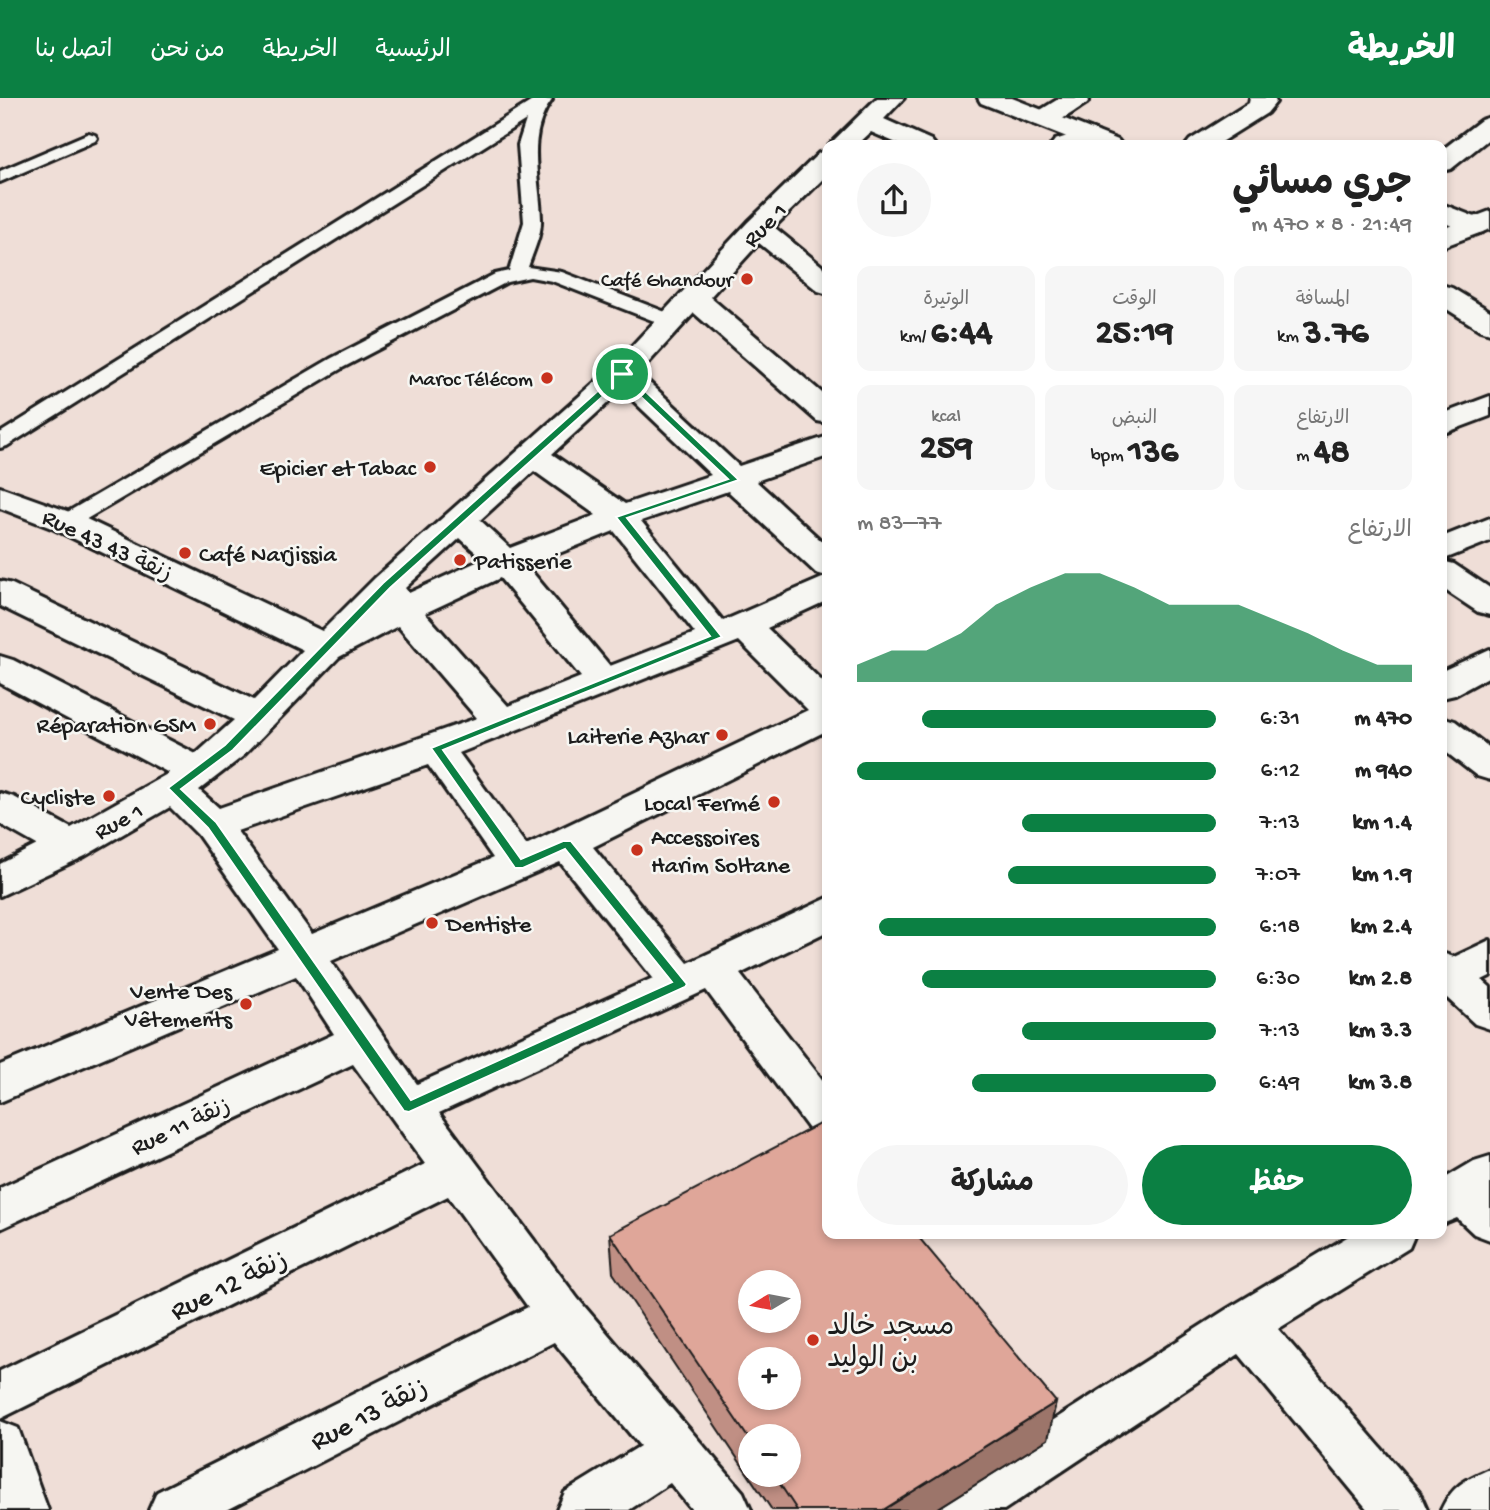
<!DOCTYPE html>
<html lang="ar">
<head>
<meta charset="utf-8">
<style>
  body { margin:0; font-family:"Gochi Hand","Playpen Sans Arabic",sans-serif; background:#f6f6f6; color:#222; direction:rtl; height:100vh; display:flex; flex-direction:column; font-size:26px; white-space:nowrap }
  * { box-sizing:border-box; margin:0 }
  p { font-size:23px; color:#767676 }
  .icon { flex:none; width:38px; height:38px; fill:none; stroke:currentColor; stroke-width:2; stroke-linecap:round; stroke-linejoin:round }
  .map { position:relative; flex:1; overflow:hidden; direction:ltr }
  .panel { position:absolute; left:822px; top:42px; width:625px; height:1099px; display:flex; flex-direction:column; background:#fff; border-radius:14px; box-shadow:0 4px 10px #0003; direction:rtl }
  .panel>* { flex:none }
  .needle { width:46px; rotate:260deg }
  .controls { position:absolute; left:738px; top:1172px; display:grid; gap:14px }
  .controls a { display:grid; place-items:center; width:63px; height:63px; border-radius:50%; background:#fff; box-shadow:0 4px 10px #0003; font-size:35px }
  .pin { position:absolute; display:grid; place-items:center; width:60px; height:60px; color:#fff; margin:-30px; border:4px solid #fff; border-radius:50%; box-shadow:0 2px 7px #0007 }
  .round { display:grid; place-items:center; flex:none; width:74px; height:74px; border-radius:37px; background:#f6f6f6 }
  .headline { display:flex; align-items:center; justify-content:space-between; height:119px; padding:0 35px }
  h1 { font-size:38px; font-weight:700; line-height:52px }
  .stats { display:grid; grid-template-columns:repeat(3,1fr); gap:10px; height:119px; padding:7px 35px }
  .stats div { display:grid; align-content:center; border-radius:14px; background:#f6f6f6; text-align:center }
  .stats b { font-size:35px; font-weight:700 }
  .stats small { font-size:19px; font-weight:400 }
  .stats p { font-size:19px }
  .chart { height:196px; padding:14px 35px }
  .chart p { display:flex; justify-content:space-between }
  .chart svg { width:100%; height:126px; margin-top:7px; fill:#0b8043; opacity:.7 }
  .primary-button { display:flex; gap:14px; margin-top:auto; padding:14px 35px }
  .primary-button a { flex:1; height:80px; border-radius:42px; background:#0b8043; color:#fff; font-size:28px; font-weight:700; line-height:80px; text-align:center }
  .primary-button a+a { background:#f6f6f6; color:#222 }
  ul { padding:0 35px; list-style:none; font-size:23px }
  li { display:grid; grid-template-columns:112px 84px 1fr; align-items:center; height:52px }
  li i { height:18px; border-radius:9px; background:#0b8043 }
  header { display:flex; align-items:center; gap:42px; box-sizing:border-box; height:98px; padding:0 35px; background:#0b8043; color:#fff }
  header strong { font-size:33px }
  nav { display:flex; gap:38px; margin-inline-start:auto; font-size:24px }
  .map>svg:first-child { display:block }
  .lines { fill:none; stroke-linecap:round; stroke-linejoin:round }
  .lane-casing { stroke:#1c1c1c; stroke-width:6 }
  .street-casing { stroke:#1c1c1c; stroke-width:6 }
  .secondary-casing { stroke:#1c1c1c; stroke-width:6 }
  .lane { fill:#f6f6f2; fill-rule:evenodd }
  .street { fill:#f6f6f2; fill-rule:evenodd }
  .secondary { fill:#f6f6f2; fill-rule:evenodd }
  .wall { fill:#c08f84; stroke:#1c1c1c; stroke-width:2; fill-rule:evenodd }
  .shaded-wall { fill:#9c746b; stroke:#1c1c1c; stroke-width:2 }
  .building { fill:#dfa699; stroke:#1c1c1c; stroke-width:2; fill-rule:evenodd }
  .route { fill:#0b8043; stroke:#fff; stroke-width:2; fill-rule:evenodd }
  .poi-dot { fill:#c8321e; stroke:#f6f6f2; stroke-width:2.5 }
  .labels { text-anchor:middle; stroke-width:5; stroke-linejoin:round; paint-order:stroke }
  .far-poi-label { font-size:21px; fill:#1c1c1c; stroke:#f6f6f2; text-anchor:end }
  .street-label { font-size:24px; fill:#1c1c1c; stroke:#f6f6f2 }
  .poi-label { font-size:24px; fill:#1c1c1c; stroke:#f6f6f2; text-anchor:end }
  .near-street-label { font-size:28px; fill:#1c1c1c; stroke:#f6f6f2 }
  .near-poi-label { font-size:28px; fill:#1c1c1c; stroke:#f6f6f2; text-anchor:start }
</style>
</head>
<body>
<header>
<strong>الخريطة</strong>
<nav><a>الرئيسية</a><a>الخريطة</a><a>من نحن</a><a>اتصل بنا</a></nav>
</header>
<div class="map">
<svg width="1490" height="1412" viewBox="0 0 1490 1412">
  <rect width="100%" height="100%" fill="#efded7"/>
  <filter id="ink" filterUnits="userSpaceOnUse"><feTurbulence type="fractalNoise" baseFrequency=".0143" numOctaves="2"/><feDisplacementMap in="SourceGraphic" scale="14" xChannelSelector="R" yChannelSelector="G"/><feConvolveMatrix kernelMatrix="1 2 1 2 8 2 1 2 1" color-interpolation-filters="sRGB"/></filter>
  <g filter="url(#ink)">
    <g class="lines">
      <defs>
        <path id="lane" d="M 537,0 L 552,2 C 525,38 540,80 541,121 C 542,136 533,154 528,169 L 562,174 L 681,220 L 683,224 L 681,228 L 667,228 L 552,183 L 530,179 L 507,184 L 344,269 L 73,429 L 59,429 L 55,424 L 59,419 L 330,261 L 495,176 L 509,173 L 524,124 L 518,47 L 526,22 L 7,348 L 0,350 L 0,335 Z
          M 89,35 L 95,37 L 97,40 L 95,43 L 0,84 L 0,73 Z"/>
        <path id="street" d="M 877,0 L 904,0 L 884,21 L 931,42 L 935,47 L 901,47 L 871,34 L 857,47 L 829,47 Z
          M 1060,0 L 1090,0 L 1087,5 C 1071,15 1053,31 1034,26 L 1030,21 L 1034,16 Z
          M 1250,0 L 1274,0 L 1276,4 L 1267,15 L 1216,47 L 1186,47 L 1190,42 L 1249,5 Z
          M 1490,19 L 1490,40 L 1451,71 L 1442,73 L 1442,52 L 1481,22 Z
          M 1089,31 L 1098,34 L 1102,39 C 1093,52 1066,48 1051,47 L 1055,42 Z
          M 828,53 L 828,76 L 774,129 L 828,173 L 828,196 L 818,193 L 759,145 L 710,199 L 828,300 L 828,325 L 817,323 L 694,215 L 639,275 L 739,368 L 828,338 L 828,358 L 756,383 L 828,449 L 828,502 L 767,530 L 828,589 L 828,632 L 593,749 L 688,865 L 828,800 L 828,833 L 740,876 L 828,989 L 828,1040 L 812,1035 L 706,892 L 439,1015 L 578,1201 L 743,1394 L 751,1412 L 692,1412 L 670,1385 L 629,1412 L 557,1412 L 565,1394 L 640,1348 L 554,1244 L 227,1412 L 149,1412 L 157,1394 L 528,1209 L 448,1098 L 0,1321 L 0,1273 L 425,1066 L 353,966 L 0,1131 L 0,1090 L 334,936 L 296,878 L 0,1004 L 0,967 L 278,851 L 198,737 L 170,709 L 85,758 L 0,798 L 0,766 L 37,747 L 0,726 L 0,695 L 14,699 L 71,730 L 169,675 L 0,585 L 0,558 L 13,562 L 196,656 L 234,622 L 0,508 L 0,483 L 12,486 L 254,602 L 303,552 L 54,431 L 0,410 L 0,389 L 78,417 L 322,533 L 375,480 L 611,270 L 748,124 L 819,55 ZM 622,292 L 711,377 L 625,406 L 552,356 ZM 534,373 L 596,417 L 510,450 L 480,422 ZM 728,393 L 816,475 L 827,478 L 723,523 L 641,423 ZM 614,433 L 695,535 L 610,568 L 527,468 ZM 460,440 L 483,461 L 409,495 L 405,490 ZM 500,480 L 581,579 L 508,608 L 425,515 ZM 398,528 L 477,620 L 219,710 L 199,692 L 242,659 L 339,559 ZM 739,543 L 808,612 L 526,747 L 459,655 ZM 428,667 L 493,760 L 312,836 L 237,733 ZM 560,764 L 653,880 L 417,986 L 331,863 Z
          M 1442,106 L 1483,122 L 1487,128 L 1483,134 L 1473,136 L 1442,124 Z
          M 1442,187 L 1452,190 L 1490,213 L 1490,235 L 1480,232 L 1442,208 Z
          M 1490,298 L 1490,318 L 1442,336 L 1442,316 Z
          M 1490,420 L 1490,443 L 1442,462 L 1442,439 Z
          M 1442,463 L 1454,466 L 1490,490 L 1490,517 L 1478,514 L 1442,490 Z
          M 1490,551 L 1490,578 L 1455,597 L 1442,600 L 1442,573 Z
          M 1442,619 L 1455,623 L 1490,650 L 1490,682 L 1477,678 L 1442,651 Z
          M 1490,842 L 1490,878 L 1482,882 L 1490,889 L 1490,931 L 1475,926 L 1447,900 L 1442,902 L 1442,855 L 1454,859 Z
          M 1490,1058 L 1490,1142 L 1474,1136 L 1457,1120 L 1442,1126 L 1442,1082 L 1474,1063 Z
          M 1352,1136 L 1415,1136 L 1409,1150 L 1278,1231 L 1419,1394 L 1427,1412 L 1368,1412 L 1239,1256 L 1004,1412 L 933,1412 L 941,1394 L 1227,1211 Z
          M 0,1323 L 18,1330 L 48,1412 L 0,1412 Z
          M 1490,1371 L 1490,1412 L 1441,1412 C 1452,1388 1466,1381 1490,1371 Z"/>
        <path id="secondary" d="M 978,0 L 1012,0 L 1118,42 L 1122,47 L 1087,47 L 981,5 Z
          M 1490,113 L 1490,131 L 1442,149 L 1442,131 Z"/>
      </defs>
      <!-- lane casing -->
      <use href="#lane" class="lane-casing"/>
      <!-- street casing -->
      <use href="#street" class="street-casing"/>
      <!-- secondary casing -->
      <use href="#secondary" class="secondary-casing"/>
      <!-- lane -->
      <use href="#lane" class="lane"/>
      <!-- street -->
      <use href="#street" class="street"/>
      <!-- secondary -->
      <use href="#secondary" class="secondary"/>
    </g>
    <!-- wall -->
    <path class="wall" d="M 610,1136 L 1056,1304 L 1048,1341 L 935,1412 L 772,1412 L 613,1175 ZM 751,1339 L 789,1377 L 751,1377 Z"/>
    <!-- shaded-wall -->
    <path class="shaded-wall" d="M 1056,1304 L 1048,1341 L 935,1412 L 883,1412 Z"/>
    <!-- building -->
    <path class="building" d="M 823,1024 L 828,1030 L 828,1136 L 916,1136 L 1056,1304 L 883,1412 L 797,1412 L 774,1377 L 789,1377 L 789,1339 L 751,1339 L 751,1344 L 610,1136 ZM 751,1185 L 789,1185 L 789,1223 L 751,1223 ZM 751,1262 L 789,1262 L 789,1300 L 751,1300 Z"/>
  </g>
  <!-- route -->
  <path class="route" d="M 619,274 L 625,274 L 739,382 L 627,420 L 722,539 L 443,652 L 521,761 L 563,743 L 571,743 L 687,886 L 685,889 L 409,1014 L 404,1013 L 208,730 L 168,690 L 225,647 L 383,485 ZM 622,281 L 728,381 L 616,419 L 710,538 L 431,650 L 515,770 L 523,770 L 565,751 L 672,884 L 411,1002 L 216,724 L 181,691 L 233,652 L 390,490 Z"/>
  <!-- markers -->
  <g class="poi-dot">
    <circle cx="747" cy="181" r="7"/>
    <circle cx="547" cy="280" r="7"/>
    <circle cx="430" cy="369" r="7"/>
    <circle cx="185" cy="455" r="7"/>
    <circle cx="460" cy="462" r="7"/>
    <circle cx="210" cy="626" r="7"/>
    <circle cx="722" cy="637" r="7"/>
    <circle cx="109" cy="698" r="7"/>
    <circle cx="774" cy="704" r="7"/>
    <circle cx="637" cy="752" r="7"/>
    <circle cx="432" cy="825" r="7"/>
    <circle cx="246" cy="906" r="7"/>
    <circle cx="813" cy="1242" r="7"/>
  </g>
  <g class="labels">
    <!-- far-poi labels -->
    <g class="far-poi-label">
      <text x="733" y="188">Café Ghandour</text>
      <text x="533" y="287">Maroc Télécom</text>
    </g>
    <!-- street labels -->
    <g class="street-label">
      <text transform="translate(764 126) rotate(-46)" y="8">Rue 1</text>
      <text transform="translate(108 446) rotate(25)" y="8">Rue 43 زنقة 43</text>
      <text transform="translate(118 722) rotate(-29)" y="8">Rue 1</text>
      <text transform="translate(180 1027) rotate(-25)" y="8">Rue 11 زنقة</text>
    </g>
    <!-- poi labels -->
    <g class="poi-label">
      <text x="416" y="377">Epicier et Tabac</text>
      <text x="199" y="463" text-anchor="start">Café Narjissia</text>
      <text x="474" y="470" text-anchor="start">Patisserie</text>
      <text x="196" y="634">Réparation GSM</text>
      <text x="708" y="645">Laiterie Azhar</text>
      <text x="95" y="706">Cycliste</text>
      <text x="760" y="712">Local Fermé</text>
      <text x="651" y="746" text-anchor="start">Accessoires<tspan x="651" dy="28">Harim Soltane</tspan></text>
      <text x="446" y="833" text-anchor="start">Dentiste</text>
      <text x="232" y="900">Vente Des<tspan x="232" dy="28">Vêtements</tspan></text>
    </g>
    <!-- near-street labels -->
    <g class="near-street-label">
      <text transform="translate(228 1185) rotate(-26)" y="10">Rue 12 زنقة</text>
      <text transform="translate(368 1314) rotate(-27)" y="10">Rue 13 زنقة</text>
    </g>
    <!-- near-poi labels -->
    <g class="near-poi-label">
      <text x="827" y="1236">مسجد خالد<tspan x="827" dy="32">بن الوليد</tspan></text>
    </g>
  </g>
</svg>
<div class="controls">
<a><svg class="needle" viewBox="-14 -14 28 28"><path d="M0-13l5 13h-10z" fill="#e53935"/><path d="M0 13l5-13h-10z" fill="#767676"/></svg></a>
<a>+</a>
<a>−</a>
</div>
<div class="pin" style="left:622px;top:276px;background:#1e9e55"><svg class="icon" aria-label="arrive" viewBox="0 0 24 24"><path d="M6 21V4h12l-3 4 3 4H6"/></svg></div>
<section class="panel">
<div class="headline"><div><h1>جري مسائي</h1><p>21:49 · 8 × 470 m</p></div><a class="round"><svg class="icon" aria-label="share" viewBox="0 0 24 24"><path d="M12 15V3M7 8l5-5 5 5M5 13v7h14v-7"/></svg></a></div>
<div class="stats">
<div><p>المسافة</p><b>3.76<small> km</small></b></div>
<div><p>الوقت</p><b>25:19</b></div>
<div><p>الوتيرة</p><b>6:44<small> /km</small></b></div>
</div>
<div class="stats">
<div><p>الارتفاع</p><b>48<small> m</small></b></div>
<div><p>النبض</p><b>136<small> bpm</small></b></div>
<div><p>kcal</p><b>259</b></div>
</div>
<div class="chart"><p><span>الارتفاع</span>77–83 m</p>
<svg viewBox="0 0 160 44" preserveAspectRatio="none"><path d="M0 44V38L10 33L20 33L30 27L40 17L50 11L60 6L70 6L80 11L90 17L100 17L110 17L120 22L130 27L140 33L150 38L160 38V44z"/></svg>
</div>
<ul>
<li><b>470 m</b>6:31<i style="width:82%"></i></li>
<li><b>940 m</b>6:12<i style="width:100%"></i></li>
<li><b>1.4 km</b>7:13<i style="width:54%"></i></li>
<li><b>1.9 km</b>7:07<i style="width:58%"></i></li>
<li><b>2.4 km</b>6:18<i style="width:94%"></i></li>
<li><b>2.8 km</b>6:30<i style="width:82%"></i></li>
<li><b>3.3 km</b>7:13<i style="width:54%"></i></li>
<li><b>3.8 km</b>6:49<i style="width:68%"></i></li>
</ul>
<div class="primary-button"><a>حفظ</a><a>مشاركة</a></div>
</section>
</div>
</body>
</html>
